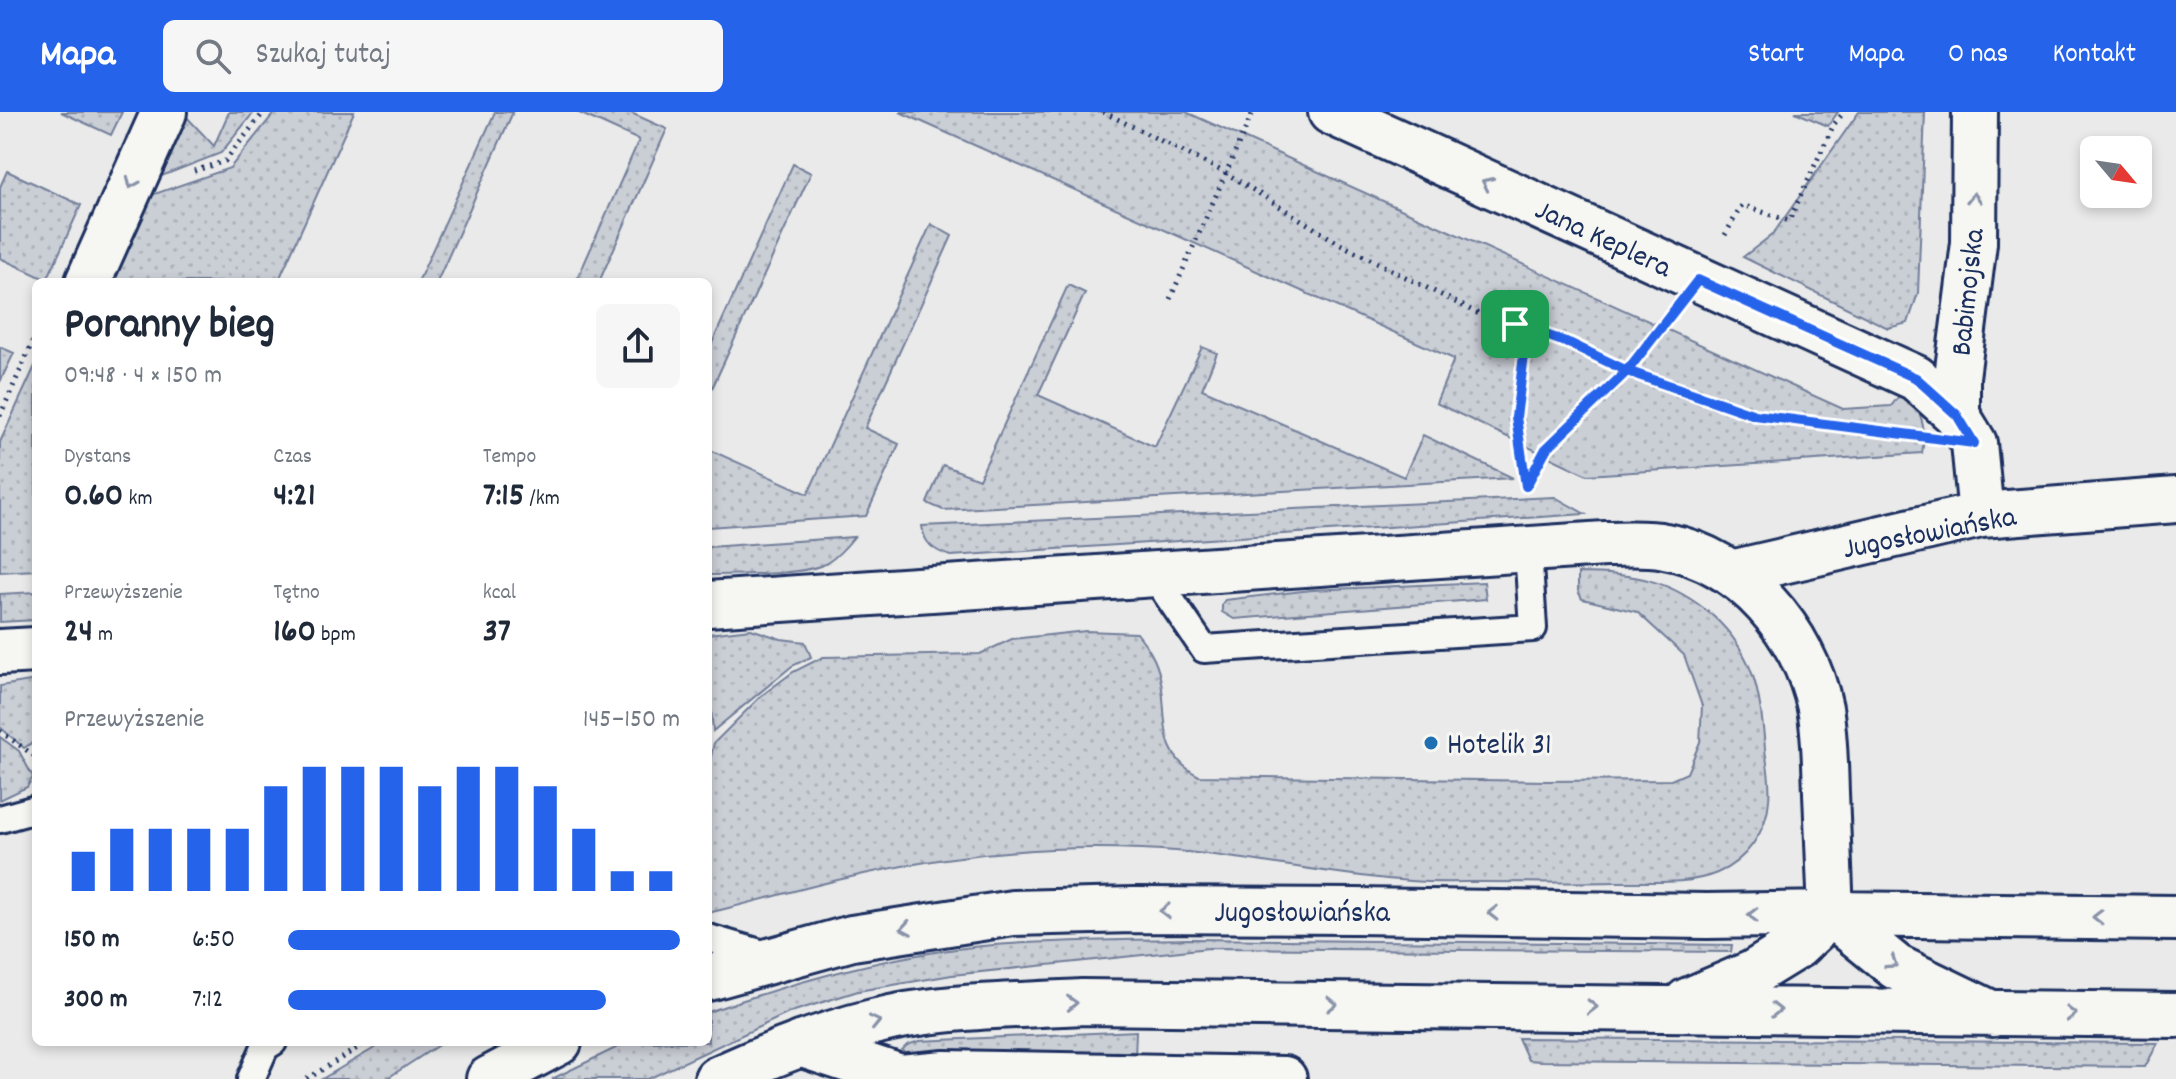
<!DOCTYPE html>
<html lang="pl">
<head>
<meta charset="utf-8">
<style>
  body { margin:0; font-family:Dekko,sans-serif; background:#f6f6f7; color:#1f2937; height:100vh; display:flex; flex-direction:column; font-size:30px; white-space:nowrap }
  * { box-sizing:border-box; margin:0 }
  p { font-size:26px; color:#747a83 }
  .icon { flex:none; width:44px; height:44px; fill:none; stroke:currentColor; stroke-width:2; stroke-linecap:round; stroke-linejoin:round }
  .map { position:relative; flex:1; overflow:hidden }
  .panel { position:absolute; left:32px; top:166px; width:680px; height:768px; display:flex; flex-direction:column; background:#fff; border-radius:12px; box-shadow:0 4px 12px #0003 }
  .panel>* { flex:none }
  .needle { width:52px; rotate:119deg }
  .fabs { position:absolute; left:2080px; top:24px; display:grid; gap:16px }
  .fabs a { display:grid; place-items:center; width:72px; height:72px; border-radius:12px; background:#fff; box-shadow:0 4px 12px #0003; font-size:40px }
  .pin { position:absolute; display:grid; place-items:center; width:68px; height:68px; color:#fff; margin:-34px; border-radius:16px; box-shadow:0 4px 12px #0006 }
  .round { display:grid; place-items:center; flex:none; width:84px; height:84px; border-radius:12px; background:#f6f6f7 }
  .overview { display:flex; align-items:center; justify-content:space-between; height:136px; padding:0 32px }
  h1 { font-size:44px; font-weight:700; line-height:60px }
  .metrics { display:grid; grid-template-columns:repeat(3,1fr); gap:12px; height:136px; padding:8px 32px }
  .metrics div { display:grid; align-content:center }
  .metrics b { font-size:34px; font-weight:700 }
  .metrics small { font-size:22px; font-weight:400 }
  .metrics p { font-size:22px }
  .chart { height:224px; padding:16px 32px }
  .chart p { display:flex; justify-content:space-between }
  .chart svg { width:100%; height:144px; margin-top:8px; stroke:#2563eb; stroke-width:6 }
  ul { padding:0 32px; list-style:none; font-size:26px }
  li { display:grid; grid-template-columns:128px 96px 1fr; align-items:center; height:60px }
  li i { height:20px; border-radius:10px; background:#2563eb }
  header { display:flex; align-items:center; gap:48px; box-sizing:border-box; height:112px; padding:0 40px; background:#2563eb; color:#fff }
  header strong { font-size:38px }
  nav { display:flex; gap:44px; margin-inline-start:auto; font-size:28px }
  .search { width:560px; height:72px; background:#f6f6f7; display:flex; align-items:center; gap:20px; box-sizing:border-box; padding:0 28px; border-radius:12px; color:#747a83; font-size:30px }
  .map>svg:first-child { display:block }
  .grass { fill:url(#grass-dots); stroke:#727e9a; stroke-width:2 }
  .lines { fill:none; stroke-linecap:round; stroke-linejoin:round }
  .lane-casing { stroke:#1b2f5e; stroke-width:32 }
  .street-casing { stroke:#1b2f5e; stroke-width:50 }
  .secondary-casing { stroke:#1b2f5e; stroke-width:50 }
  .path { stroke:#1b2f5e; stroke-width:5; stroke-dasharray:2 6; stroke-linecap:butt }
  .lane { stroke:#f6f6f2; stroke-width:26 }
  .street { stroke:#f6f6f2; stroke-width:44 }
  .secondary { stroke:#f6f6f2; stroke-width:44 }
  .oneway { stroke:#8892a8 }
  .route-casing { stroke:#fff; stroke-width:16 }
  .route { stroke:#2563eb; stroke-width:10 }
  .poi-dot { fill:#1f6fb2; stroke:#f6f6f2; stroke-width:3 }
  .labels { text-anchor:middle; stroke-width:6; stroke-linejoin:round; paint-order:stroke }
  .street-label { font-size:30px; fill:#1b2f5e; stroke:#f6f6f2 }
  .poi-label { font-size:30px; fill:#1b2f5e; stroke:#f6f6f2; text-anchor:start }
</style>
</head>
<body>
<header>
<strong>Mapa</strong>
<div class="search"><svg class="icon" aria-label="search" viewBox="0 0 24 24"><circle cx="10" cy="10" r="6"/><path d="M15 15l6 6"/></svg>Szukaj tutaj</div>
<nav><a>Start</a><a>Mapa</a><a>O nas</a><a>Kontakt</a></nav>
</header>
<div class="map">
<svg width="2176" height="967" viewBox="0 0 2176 967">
  <defs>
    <pattern id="grass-dots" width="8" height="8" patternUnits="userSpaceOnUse" patternTransform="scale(2)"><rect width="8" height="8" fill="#caced5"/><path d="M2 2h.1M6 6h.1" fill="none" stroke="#adb1b9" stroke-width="1.8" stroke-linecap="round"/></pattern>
  </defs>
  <rect width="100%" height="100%" fill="#e9eae9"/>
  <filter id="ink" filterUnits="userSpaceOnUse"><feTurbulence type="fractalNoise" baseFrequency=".0125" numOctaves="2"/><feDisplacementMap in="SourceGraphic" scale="16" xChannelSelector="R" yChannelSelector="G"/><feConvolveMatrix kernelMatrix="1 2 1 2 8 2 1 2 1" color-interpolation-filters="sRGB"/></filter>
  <g filter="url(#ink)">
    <!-- grass -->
    <path class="grass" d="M 61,0 L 122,0 L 111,23 Z
      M 182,0 L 214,34 L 229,0 L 254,0 L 221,41 L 149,69 Z
      M 275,0 L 354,0 L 278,170 L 112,170 L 143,86 L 230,56 Z
      M 495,0 L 513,0 L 437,170 L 418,170 Z
      M 577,0 L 629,0 L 667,17 L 599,170 L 576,170 L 639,28 Z
      M 900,0 L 1186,0 L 1843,297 L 1891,294 L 1903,279 C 1922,298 1927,315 1922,341 L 1587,363 L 1436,291 L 1454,247 Z
      M 1795,0 L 1838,0 L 1828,14 Z
      M 1859,0 L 1925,0 L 1918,181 L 1908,211 L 1888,216 L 1743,145 L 1773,122 Z
      M 793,52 L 811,61 L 708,285 L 708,240 Z
      M 7,59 L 81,93 L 47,168 L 0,146 L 0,75 Z
      M 931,112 L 952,124 L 865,316 L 899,332 L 866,404 L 708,415 L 708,337 L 808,382 Z
      M 1068,173 L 1085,181 L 1038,283 L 1155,335 L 1202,235 L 1217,241 L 1202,277 L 1404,365 L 1423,323 L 1513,366 L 943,398 L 927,391 L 943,353 L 979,367 Z
      M 0,235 L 14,241 L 0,270 Z
      M 36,252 L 36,458 L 0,460 L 0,330 Z
      M 1555,385 L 1585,402 L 951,444 C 934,439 924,432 922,414 Z
      M 854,425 C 846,435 838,444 827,451 C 803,464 737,462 708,463 L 708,435 Z
      M 1578,461 C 1632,461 1671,467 1713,504 C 1755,542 1761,584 1765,637 C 1767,653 1771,671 1769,688 C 1767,719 1746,749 1717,761 C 1686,774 1647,769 1615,770 C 1571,771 1527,770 1483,770 C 1459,770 1434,771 1410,769 C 1321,763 1230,740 1141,737 C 1049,733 954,742 864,762 C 812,773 760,789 708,801 L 708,657 L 714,631 L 761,584 L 793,560 L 823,545 L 980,542 L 1012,527 L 1086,519 L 1137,521 C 1148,535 1156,547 1160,565 C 1169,604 1155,642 1199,664 L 1546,669 L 1671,668 L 1687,661 L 1700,630 L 1702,594 L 1684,543 L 1637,500 L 1582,487 L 1578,479 Z
      M 1484,470 L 1486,487 L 1234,507 L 1222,500 L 1222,492 L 1225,488 L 1312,478 Z
      M 36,480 L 36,508 L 0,510 L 0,482 Z
      M 751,517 L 781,527 L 805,530 L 811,545 L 792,554 L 713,619 L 708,562 L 708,522 Z
      M 36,568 L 36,628 L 24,636 L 0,615 L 0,574 Z
      M 0,625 L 19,639 L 33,665 L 27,675 L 0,688 Z
      M 1190,827 L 1732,833 L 1731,840 L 1209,836 L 952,863 L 858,879 L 791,900 L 648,967 L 552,967 L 628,930 L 708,930 L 708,900 C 800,868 896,841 994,833 C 1060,828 1125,828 1190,827 Z
      M 1136,919 L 1135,946 L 911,943 L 902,938 L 907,933 L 919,929 Z
      M 1518,926 L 2158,931 L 2145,955 L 1540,949 L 1528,948 Z
      M 385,930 L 443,930 L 386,967 L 322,967 Z"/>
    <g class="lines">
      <defs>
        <path id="lane" d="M 1153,462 L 1204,537 L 1533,516 L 1528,437
          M 0,707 L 36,697
          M 708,826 L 774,845
          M 251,967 L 265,935 L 273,930"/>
        <path id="street" d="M 1331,0 L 1916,266 L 1957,303
          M 1975,0 L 1974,131 L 1957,265 L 1957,303 L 1974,331 L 1981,403
          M 88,170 L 164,0
          M 1731,461 L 1981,403 L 2176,388
          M 800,932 L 900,965 L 945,961 L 1284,967"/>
        <path id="secondary" d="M 708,492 L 1605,432 C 1625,432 1645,430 1665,434 C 1743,447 1805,521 1820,596 C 1825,624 1825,653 1826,681 C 1828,721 1829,762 1831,802 L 1896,855 L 1993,902
          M 0,540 L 36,538
          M 708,866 L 852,826 L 1013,801 L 1133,798 L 1355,799 L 1707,804 L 1831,802 L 2176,806
          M 1687,889 L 1753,861 L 1797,834 L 1831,802
          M 489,967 L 559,930
          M 717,967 C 767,944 819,923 873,910 C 941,893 1013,894 1082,890 L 2176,903"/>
      </defs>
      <!-- lane casing -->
      <use href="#lane" class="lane-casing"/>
      <!-- street casing -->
      <use href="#street" class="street-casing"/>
      <!-- secondary casing -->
      <use href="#secondary" class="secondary-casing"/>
      <!-- path -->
      <path class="path" d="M 1103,0 L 1226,61 L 1340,132 L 1477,201 L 1571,232 L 1627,259 L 1755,303 L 1898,321
        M 194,59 L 225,49 L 264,0
        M 1725,123 L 1742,93 L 1789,109 L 1834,12 L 1844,0
        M 1170,187 L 1253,0
        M 1515,212 L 1525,236 L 1516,305 L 1526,373
        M 0,304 L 36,223
        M 1526,374 L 1546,337 L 1627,259 L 1667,207
        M 0,619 L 36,645
        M 307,967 L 367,930"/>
      <!-- lane -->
      <use href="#lane" class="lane"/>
      <!-- street -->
      <use href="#street" class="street"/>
      <!-- secondary -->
      <use href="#secondary" class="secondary"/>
    </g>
    <!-- one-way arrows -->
    <defs><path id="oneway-chevron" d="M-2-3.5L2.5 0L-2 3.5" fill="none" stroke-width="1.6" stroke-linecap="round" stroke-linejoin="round" transform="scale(2)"/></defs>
    <g class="oneway">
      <use href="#oneway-chevron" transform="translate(132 71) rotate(114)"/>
      <use href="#oneway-chevron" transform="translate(1487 71) rotate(-155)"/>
      <use href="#oneway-chevron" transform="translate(1974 86) rotate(-89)"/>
      <use href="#oneway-chevron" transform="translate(1165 799) rotate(-180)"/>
      <use href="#oneway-chevron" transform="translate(1493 801) rotate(-179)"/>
      <use href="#oneway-chevron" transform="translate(1753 803) rotate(179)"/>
      <use href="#oneway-chevron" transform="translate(2098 805) rotate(-179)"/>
      <use href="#oneway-chevron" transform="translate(906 816) rotate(170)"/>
      <use href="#oneway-chevron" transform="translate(1892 851) rotate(34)"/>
      <use href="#oneway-chevron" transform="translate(1072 891) rotate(-3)"/>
      <use href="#oneway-chevron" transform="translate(1332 892) rotate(1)"/>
      <use href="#oneway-chevron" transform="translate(1592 895) rotate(1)"/>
      <use href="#oneway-chevron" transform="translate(1776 898) rotate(1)"/>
      <use href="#oneway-chevron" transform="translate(2071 902)"/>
      <use href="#oneway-chevron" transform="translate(875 910) rotate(-13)"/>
    </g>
  </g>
  <g class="lines" filter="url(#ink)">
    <defs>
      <path id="route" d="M 1515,212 L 1571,232 L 1627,259 L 1755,303 L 1974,331 L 1957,303 L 1916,266 L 1698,168 L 1627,259 L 1546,337 L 1526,374 L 1516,305 L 1525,236 L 1515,212"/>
    </defs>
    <!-- route casing -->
    <use href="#route" class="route-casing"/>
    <!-- route -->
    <use href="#route" class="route"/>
  </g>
  <!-- markers -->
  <circle class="poi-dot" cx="1431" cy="631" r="8"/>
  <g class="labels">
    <!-- street labels -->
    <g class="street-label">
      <text transform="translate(1604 125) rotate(25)" y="10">Jana Keplera</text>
      <text transform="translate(1966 180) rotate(-84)" y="10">Babimojska</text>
      <text transform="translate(1929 419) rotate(-11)" y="10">Jugosłowiańska</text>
      <text x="1302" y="809">Jugosłowiańska</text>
    </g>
    <!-- poi labels -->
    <g class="poi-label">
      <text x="1447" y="641">Hotelik 31</text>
    </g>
  </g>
</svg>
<div class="fabs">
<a><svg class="needle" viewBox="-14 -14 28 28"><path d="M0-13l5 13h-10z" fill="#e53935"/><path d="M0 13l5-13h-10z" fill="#747a83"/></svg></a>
</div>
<div class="pin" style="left:1515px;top:212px;background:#1e9e55"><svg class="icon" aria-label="arrive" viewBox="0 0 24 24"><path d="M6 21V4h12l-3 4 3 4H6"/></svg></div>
<section class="panel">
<div class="overview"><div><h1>Poranny bieg</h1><p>09:48 · 4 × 150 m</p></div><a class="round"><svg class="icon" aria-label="share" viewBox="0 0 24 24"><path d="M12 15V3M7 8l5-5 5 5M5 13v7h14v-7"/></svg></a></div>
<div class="metrics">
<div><p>Dystans</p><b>0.60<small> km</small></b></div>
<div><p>Czas</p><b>4:21</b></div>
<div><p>Tempo</p><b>7:15<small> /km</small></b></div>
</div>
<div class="metrics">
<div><p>Przewyższenie</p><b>24<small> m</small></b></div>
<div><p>Tętno</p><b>160<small> bpm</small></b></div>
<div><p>kcal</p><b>37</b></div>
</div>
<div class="chart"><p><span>Przewyższenie</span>145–150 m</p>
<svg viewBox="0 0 160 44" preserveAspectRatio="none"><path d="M5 44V32M15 44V25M25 44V25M35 44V25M45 44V25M55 44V12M65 44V6M75 44V6M85 44V6M95 44V12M105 44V6M115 44V6M125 44V12M135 44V25M145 44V38M155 44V38"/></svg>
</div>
<ul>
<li><b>150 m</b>6:50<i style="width:100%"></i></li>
<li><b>300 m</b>7:12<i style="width:81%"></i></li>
</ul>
</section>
</div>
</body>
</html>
